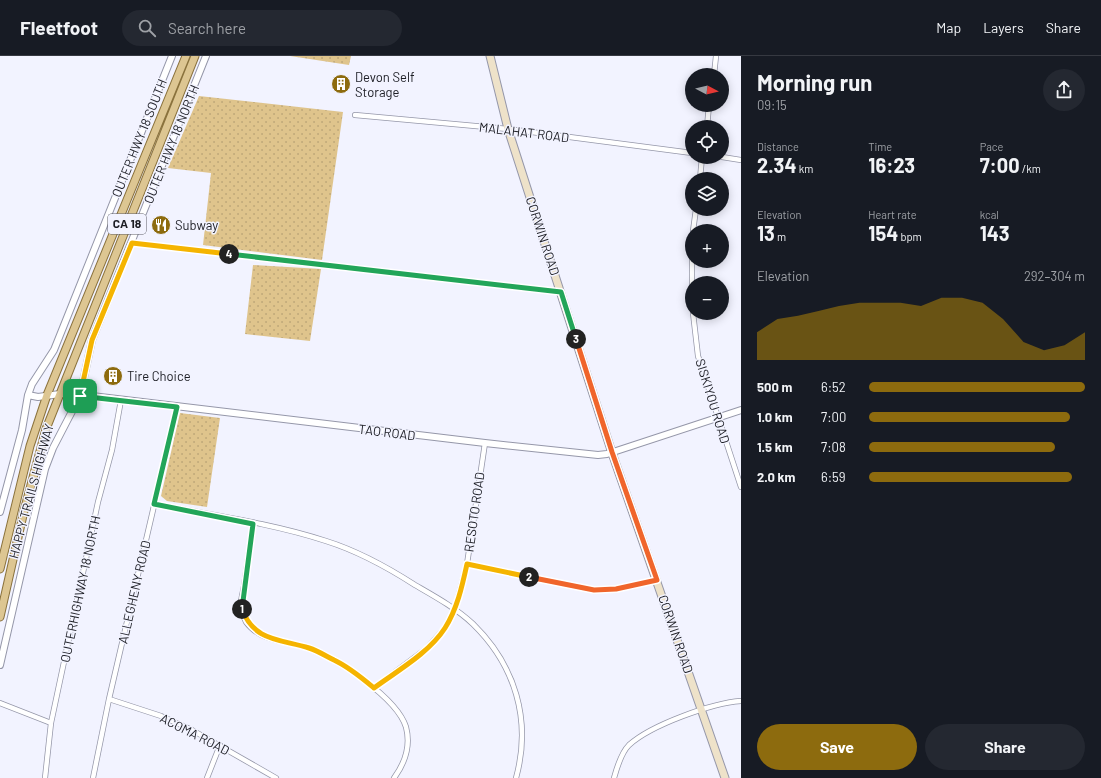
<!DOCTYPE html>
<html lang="en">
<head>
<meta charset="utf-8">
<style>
  body { margin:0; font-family:Barlow,sans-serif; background:#242831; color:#f1f3f6; height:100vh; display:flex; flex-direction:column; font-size:15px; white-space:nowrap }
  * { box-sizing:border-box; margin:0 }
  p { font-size:13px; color:#9ea1a6 }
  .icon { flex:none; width:22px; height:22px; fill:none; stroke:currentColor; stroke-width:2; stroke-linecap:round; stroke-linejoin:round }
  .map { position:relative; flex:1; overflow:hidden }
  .side { display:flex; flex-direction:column; background:#171b24; width:360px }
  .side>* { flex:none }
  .needle { width:26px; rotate:97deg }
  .tools { position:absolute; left:685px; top:12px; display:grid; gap:8px }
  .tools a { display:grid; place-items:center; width:44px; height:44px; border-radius:50%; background:#171b24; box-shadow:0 2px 10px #0003; font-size:20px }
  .pin { position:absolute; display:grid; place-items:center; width:34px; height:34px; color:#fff; margin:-17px; border-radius:8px; box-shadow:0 2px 6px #0006 }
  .km { position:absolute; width:20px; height:20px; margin:-10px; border-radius:50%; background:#222; color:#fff; font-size:11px; line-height:20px; text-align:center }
  .round { display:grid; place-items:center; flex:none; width:42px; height:42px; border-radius:21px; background:#242831 }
  .summary { display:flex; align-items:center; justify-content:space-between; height:68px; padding:0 16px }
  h1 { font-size:22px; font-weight:700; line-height:30px }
  .metrics { display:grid; grid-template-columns:repeat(3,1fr); gap:6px; height:68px; padding:4px 16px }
  .metrics div { display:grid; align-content:center }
  .metrics b { font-size:20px; font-weight:700 }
  .metrics small { font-size:11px; font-weight:400 }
  .metrics p { font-size:11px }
  .chart { height:112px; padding:8px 16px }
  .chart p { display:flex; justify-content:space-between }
  .chart svg { width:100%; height:72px; margin-top:4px; fill:#8d6b0e; opacity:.7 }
  .cta { display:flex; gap:8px; margin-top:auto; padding:8px 16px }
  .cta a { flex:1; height:46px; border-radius:24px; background:#8d6b0e; color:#fff; font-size:16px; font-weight:700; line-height:46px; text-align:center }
  .cta a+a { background:#242831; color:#f1f3f6 }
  ul { padding:0 16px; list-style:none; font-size:13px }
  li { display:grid; grid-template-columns:64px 48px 1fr; align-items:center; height:30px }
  li i { height:10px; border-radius:5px; background:#8d6b0e }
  header { display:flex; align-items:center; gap:24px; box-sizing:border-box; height:56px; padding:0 20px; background:#171b24; border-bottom:1px solid #363941 }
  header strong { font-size:19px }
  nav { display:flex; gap:22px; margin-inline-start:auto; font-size:14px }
  .search { width:280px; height:36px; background:#242831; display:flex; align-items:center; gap:10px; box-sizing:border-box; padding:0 14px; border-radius:22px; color:#9ea1a6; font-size:15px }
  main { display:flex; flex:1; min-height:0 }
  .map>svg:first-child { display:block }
  .green { fill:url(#green-dots) }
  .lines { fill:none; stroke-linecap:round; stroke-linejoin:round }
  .minor-casing { stroke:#9597a9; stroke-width:6 }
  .tertiary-casing { stroke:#9597a9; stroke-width:8 }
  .secondary-casing { stroke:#9597a9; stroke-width:9 }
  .primary-casing { stroke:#8a723d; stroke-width:9 }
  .minor { stroke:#fff; stroke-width:4.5 }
  .tertiary { stroke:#fff; stroke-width:6 }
  .secondary { stroke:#eee2c9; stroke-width:7 }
  .primary { stroke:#ddc692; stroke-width:7 }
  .split-1-casing { stroke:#fff; stroke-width:8 }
  .split-2-casing { stroke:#fff; stroke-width:8 }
  .split-3-casing { stroke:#fff; stroke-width:8 }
  .split-4-casing { stroke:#fff; stroke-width:8 }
  .split-5-casing { stroke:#fff; stroke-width:8 }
  .split-1 { stroke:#22a559; stroke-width:5 }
  .split-2 { stroke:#f5b400; stroke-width:5 }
  .split-3 { stroke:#f0652b; stroke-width:5 }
  .split-4 { stroke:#22a559; stroke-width:5 }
  .split-5 { stroke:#f5b400; stroke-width:5 }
  .labels { text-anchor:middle; stroke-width:3; stroke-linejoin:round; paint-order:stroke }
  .shield { fill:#f2f3ff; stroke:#5c5d66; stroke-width:1 }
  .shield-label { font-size:12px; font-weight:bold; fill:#1c1d24 }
  .poi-label { font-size:13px; fill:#1c1d24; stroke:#f2f3ff; text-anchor:start }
  .street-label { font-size:13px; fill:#1c1d24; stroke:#f2f3ff }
</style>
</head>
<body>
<header>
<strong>Fleetfoot</strong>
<div class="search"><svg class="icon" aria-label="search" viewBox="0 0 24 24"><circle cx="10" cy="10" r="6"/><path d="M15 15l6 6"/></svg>Search here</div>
<nav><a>Map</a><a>Layers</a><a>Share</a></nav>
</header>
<main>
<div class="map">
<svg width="741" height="722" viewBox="0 0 741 722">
  <defs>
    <pattern id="green-dots" width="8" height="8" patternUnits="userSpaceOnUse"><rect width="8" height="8" fill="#dfc48c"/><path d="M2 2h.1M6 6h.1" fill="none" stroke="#bfa879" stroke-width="1.8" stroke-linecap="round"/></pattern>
  </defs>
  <rect width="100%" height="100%" fill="#f2f3ff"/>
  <!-- green -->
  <path class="green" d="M 290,0 L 351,0 L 349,9 Z
    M 199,40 L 343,56 L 322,204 L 203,189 L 211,117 L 168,112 Z
    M 253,209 L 321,213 L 310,285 L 245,278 Z
    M 180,357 L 220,362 L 207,451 L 167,445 L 161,440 Z"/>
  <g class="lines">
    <defs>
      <path id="minor" d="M 714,19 L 716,0
        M 355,59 L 508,73 L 692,97
        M 707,71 L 709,49
        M 722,101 L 741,104
        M 700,123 L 702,101
        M 693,175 L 696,153
        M 132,187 L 561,236
        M 692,189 L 692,252
        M 693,257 L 698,300 L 741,431
        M 154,448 C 211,459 271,467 326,485 C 358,495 387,511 415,529 C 434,540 456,552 473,568 C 515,609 532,664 516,722
        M 253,468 C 250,489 247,509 244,530 C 243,537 240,545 241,551 C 242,555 244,562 246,566 C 260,586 289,585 309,592 C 337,602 397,642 406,671 C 411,690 405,707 394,722
        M 467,508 L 594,534 L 616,533 L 657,524
        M 374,632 L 426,593 L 444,573 L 455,553 L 467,508 L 485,387
        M 109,643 L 161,660 L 192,674 L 276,722
        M 0,647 L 51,667
        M 45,722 L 51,667 L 98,446 L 112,394 L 121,344
        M 93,722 L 109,643 L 177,351
        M 207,722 L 220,689
        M 614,722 C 617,711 621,697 629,689 C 651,669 712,647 741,645"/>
      <path id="tertiary" d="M 28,339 L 38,341 L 67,337 L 485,387 L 598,399 L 607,398 L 741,354
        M 0,456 L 22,374 L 28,339 L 32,328 L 54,294 L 172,0
        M 0,609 L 45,413 L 53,392 L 80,340 L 92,284 L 206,0"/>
      <path id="secondary" d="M 490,0 L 508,73 L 612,397 L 725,722"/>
      <path id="primary" d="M 0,513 L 30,390 L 47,339 L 186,0
        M 0,561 L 24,455 L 46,373 L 195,0"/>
    </defs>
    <!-- minor casing -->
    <use href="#minor" class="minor-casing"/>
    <!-- tertiary casing -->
    <use href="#tertiary" class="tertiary-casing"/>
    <!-- secondary casing -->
    <use href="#secondary" class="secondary-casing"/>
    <!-- primary casing -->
    <use href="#primary" class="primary-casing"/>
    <!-- minor -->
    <use href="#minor" class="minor"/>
    <!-- tertiary -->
    <use href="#tertiary" class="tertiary"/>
    <!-- secondary -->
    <use href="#secondary" class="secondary"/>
    <!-- primary -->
    <use href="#primary" class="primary"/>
  </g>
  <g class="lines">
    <defs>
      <path id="split-1" d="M 80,340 L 177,351 L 154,448 L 253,468 L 242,553"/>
      <path id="split-2" d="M 242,553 C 254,586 281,583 309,592 C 318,595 326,600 334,604 C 349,611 362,622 374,632 C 397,615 429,597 445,572 C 457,553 462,531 467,508 L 529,521"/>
      <path id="split-3" d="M 529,521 L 594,534 L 616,533 L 657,524 L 612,396 L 576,283"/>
      <path id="split-4" d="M 229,198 L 561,236 L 576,283"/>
      <path id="split-5" d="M 80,340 L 92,284 L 132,187 L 229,198"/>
    </defs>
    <!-- split-1 casing -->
    <use href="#split-1" class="split-1-casing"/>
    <!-- split-2 casing -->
    <use href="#split-2" class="split-2-casing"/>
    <!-- split-3 casing -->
    <use href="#split-3" class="split-3-casing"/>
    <!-- split-4 casing -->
    <use href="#split-4" class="split-4-casing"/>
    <!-- split-5 casing -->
    <use href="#split-5" class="split-5-casing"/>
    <!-- split-1 -->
    <use href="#split-1" class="split-1"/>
    <!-- split-2 -->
    <use href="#split-2" class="split-2"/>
    <!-- split-3 -->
    <use href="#split-3" class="split-3"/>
    <!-- split-4 -->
    <use href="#split-4" class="split-4"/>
    <!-- split-5 -->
    <use href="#split-5" class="split-5"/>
  </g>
  <!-- icons -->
  <defs>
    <symbol id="building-disc" viewBox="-11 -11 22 22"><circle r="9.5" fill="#8d6b0e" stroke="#f2f3ff"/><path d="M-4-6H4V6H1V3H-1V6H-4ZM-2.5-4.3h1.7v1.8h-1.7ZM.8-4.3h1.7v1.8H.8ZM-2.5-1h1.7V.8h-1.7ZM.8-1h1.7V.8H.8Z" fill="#fff"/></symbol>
    <symbol id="restaurant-disc" viewBox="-11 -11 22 22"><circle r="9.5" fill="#8d6b0e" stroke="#f2f3ff"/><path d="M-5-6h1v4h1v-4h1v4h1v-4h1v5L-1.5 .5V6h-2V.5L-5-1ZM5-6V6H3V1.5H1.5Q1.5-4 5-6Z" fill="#fff"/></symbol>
  </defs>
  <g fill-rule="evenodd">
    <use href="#building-disc" x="330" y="17" width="22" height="22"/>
    <use href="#restaurant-disc" x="150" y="158" width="22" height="22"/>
    <use href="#building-disc" x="102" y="309" width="22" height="22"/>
  </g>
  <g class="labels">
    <!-- shield labels -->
    <rect class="shield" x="108" y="158" width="38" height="20" rx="3"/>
    <g class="shield-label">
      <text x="127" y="172">CA 18</text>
    </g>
    <!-- poi labels -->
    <g class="poi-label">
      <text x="355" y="26">Devon Self<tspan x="355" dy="15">Storage</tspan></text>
      <text x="175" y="174">Subway</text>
      <text x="127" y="325">Tire Choice</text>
    </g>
    <!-- street labels -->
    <g class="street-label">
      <text transform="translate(524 76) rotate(7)" y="5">MALAHAT ROAD</text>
      <text transform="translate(139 82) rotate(-68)" y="5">OUTER HWY 18 SOUTH</text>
      <text transform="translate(171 88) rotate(-68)" y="5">OUTER HWY 18 NORTH</text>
      <text transform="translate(543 180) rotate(72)" y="5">CORWIN ROAD</text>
      <text transform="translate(713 345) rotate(73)" y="5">SISKIYOU ROAD</text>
      <text transform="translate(387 376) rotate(7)" y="5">TAO ROAD</text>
      <text transform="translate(31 435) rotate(-75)" y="5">HAPPY TRAILS HIGHWAY</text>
      <text transform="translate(474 456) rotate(-82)" y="5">RESOTO ROAD</text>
      <text transform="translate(80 533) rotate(-78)" y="5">OUTERHIGHWAY 18 NORTH</text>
      <text transform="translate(134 536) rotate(-77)" y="5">ALLEGHENY ROAD</text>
      <text transform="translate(676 578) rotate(71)" y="5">CORWIN ROAD</text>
      <text transform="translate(195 678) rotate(27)" y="5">ACOMA ROAD</text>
    </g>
  </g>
</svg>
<div class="tools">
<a><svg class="needle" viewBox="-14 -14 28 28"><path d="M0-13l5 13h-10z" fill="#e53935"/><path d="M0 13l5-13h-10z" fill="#9ea1a6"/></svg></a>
<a><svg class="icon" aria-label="locate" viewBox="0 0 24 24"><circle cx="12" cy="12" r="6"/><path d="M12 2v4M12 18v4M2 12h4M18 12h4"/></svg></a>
<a><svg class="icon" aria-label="layers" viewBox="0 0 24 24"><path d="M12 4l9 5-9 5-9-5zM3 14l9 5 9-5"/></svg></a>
<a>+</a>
<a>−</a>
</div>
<div class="pin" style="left:80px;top:340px;background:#1e9e55"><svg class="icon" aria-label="arrive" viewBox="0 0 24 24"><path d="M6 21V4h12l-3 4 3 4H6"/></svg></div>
<b class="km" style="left:242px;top:553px">1</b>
<b class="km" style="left:529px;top:521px">2</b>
<b class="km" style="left:576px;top:283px">3</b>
<b class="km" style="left:229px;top:198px">4</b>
</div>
<section class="side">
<div class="summary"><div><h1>Morning run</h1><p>09:15</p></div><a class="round"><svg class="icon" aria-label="share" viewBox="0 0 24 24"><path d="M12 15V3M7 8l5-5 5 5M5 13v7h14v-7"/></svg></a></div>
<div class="metrics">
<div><p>Distance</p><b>2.34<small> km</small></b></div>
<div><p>Time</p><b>16:23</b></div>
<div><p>Pace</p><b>7:00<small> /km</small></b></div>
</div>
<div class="metrics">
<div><p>Elevation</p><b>13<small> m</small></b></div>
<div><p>Heart rate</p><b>154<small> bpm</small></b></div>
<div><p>kcal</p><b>143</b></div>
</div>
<div class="chart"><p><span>Elevation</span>292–304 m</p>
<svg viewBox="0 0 160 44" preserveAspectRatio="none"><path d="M0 44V27L10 19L20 17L30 14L40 11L50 9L60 9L70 9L80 11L90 6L100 6L110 9L120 19L130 33L140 38L150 35L160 27V44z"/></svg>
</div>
<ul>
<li><b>500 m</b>6:52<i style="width:100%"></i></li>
<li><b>1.0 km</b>7:00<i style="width:93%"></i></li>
<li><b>1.5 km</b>7:08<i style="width:86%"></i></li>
<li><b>2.0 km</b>6:59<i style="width:94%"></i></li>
</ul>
<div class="cta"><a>Save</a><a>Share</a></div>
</section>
</main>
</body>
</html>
